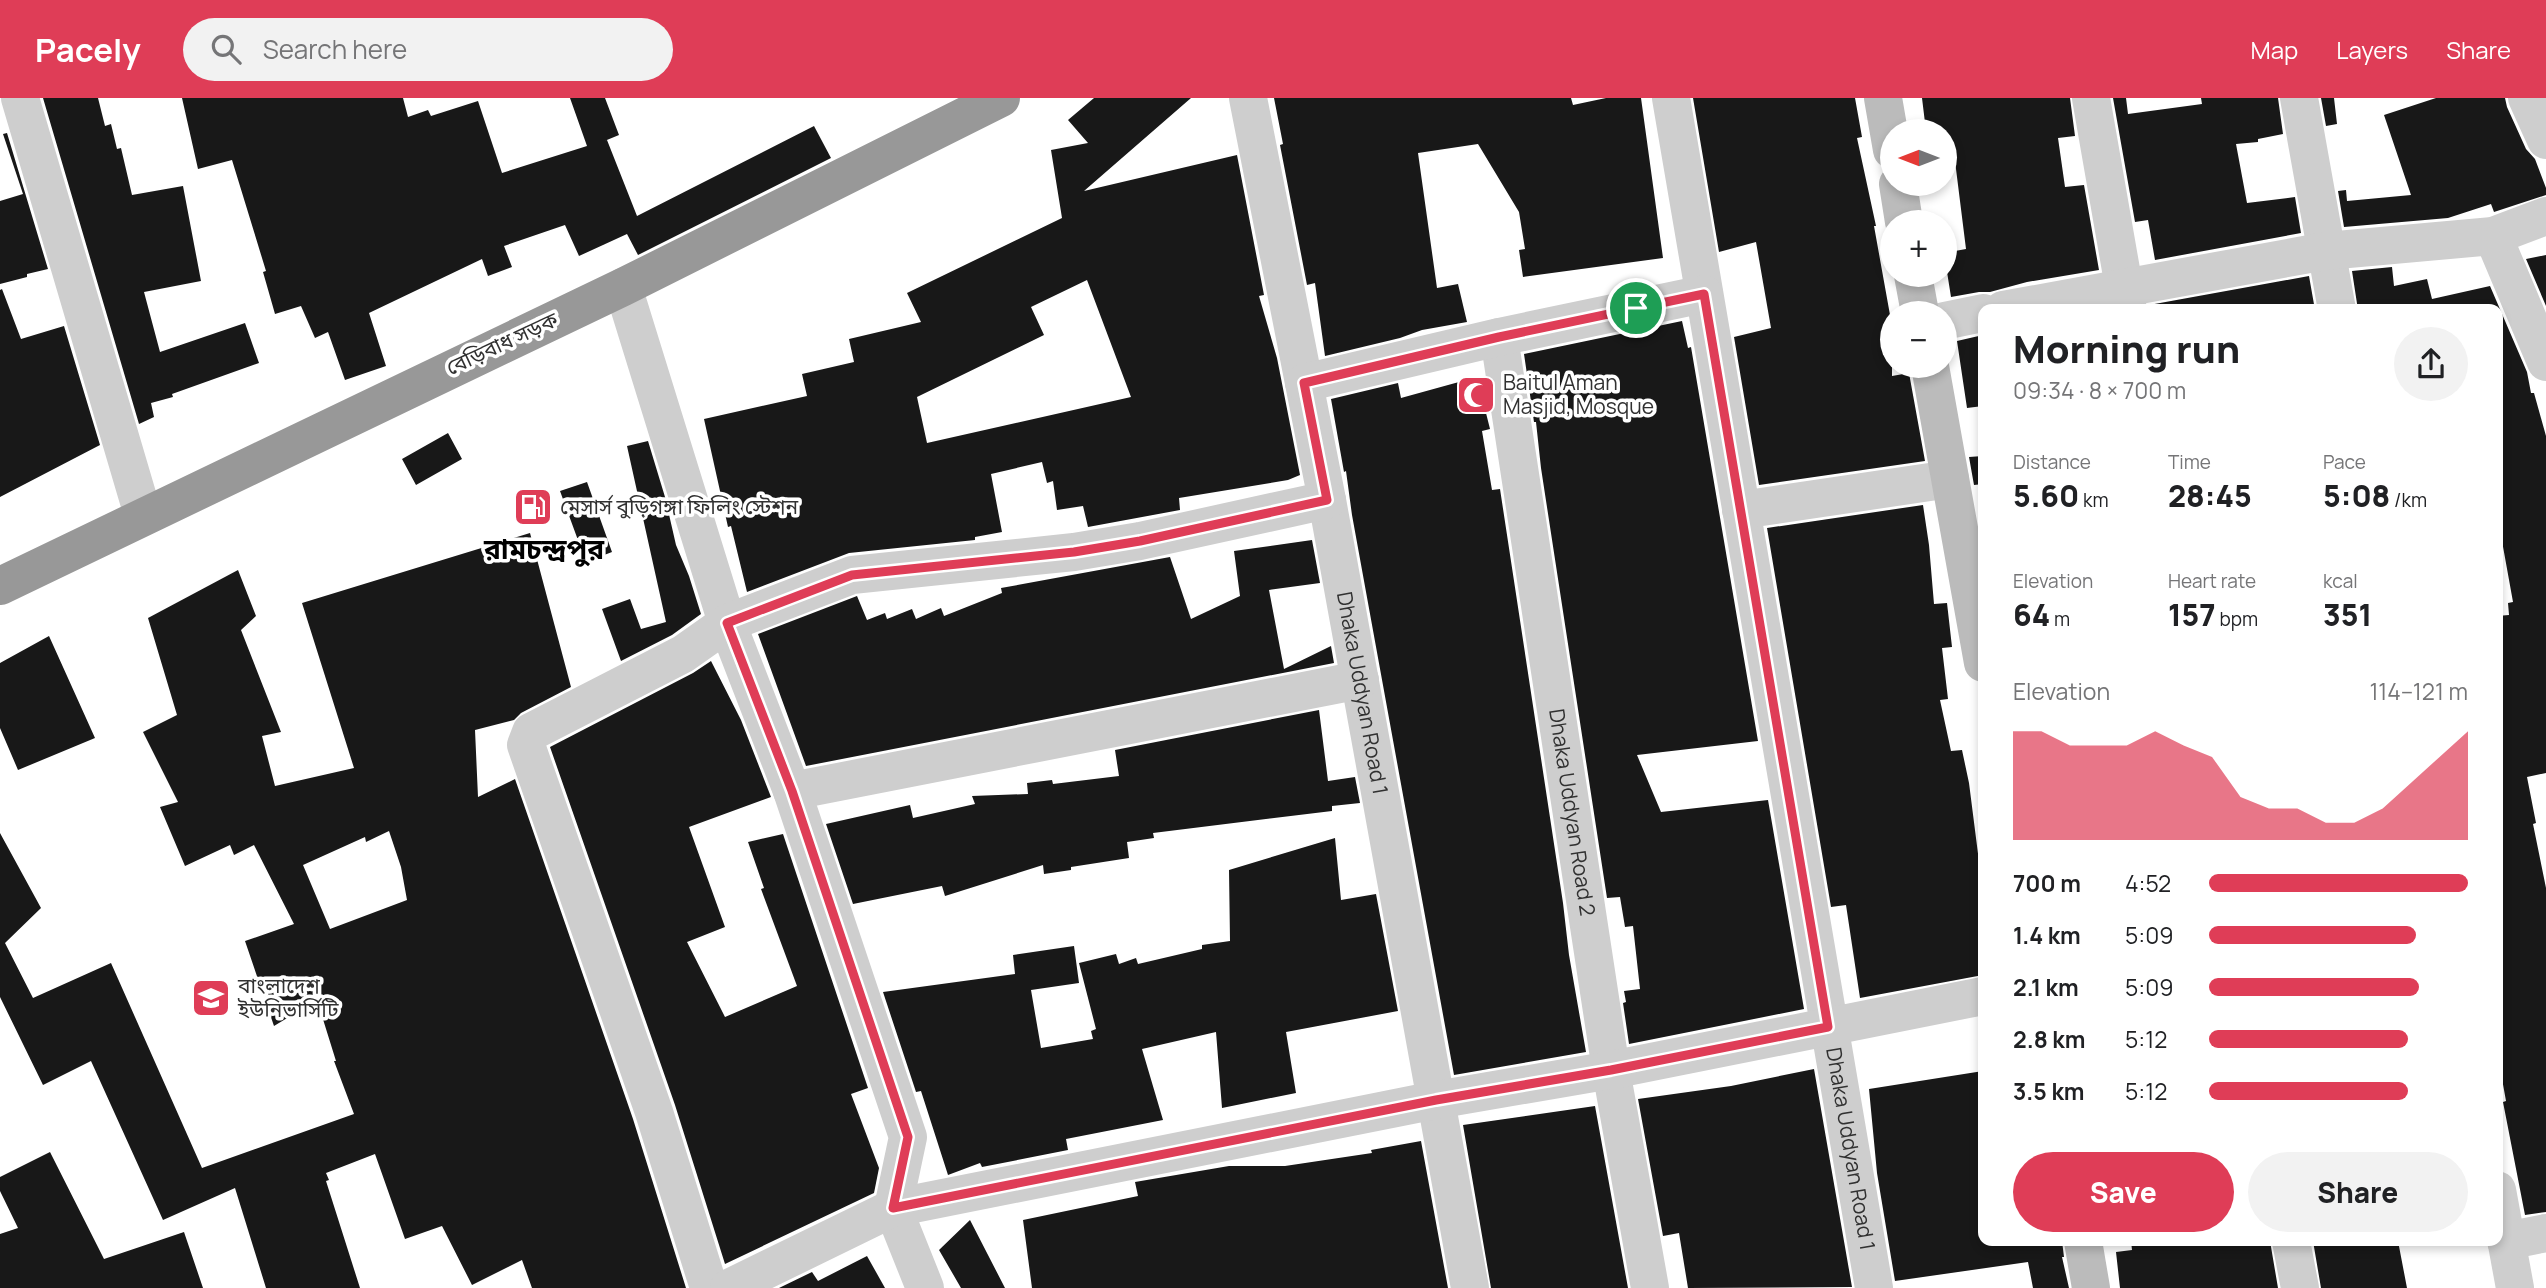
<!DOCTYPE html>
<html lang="en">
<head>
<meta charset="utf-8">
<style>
  body { margin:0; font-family:Manrope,"Noto Sans Bengali",sans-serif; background:#f2f2f2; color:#202124; height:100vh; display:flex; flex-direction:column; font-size:26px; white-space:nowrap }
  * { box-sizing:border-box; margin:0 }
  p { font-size:23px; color:#757577 }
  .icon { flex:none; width:38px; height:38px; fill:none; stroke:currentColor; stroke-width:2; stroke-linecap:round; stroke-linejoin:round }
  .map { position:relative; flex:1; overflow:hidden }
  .drawer { position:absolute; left:1978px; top:206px; width:525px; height:942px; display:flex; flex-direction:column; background:#fff; border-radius:14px; box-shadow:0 4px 10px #0003 }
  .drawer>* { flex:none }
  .needle { width:46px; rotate:270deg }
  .fabs { position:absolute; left:1880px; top:21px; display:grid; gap:14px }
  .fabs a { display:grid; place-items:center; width:77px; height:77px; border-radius:50%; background:#fff; box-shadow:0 4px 10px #0003; font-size:35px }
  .pin { position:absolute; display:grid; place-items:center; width:60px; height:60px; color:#fff; margin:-30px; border:4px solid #fff; border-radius:50%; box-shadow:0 2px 7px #0007 }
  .round { display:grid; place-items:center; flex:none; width:74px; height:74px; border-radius:37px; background:#f2f2f2 }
  .head { display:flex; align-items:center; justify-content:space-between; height:119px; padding:0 35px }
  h1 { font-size:38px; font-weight:800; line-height:52px }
  .figures { display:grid; grid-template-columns:repeat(3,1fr); gap:10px; height:119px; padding:7px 35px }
  .figures div { display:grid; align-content:center }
  .figures b { font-size:30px; font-weight:800 }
  .figures small { font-size:19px; font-weight:400 }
  .figures p { font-size:19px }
  .chart { height:196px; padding:14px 35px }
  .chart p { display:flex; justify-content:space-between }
  .chart svg { width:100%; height:126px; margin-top:7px; fill:#df3d57; opacity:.7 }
  .primary-button { display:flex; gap:14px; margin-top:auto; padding:14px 35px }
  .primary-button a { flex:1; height:80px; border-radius:42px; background:#df3d57; color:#fff; font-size:28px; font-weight:800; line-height:80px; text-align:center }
  .primary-button a+a { background:#f2f2f2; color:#202124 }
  ul { padding:0 35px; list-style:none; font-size:23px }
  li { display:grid; grid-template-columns:112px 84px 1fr; align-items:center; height:52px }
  li i { height:18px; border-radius:9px; background:#df3d57 }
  header { display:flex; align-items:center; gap:42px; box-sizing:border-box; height:98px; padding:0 35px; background:#df3d57; color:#fff }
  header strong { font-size:33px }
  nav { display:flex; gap:38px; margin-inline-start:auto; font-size:24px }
  .search { width:490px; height:63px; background:#f2f2f2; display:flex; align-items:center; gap:18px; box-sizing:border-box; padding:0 24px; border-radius:38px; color:#757577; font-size:26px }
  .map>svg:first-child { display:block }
  .building { fill:#181818; fill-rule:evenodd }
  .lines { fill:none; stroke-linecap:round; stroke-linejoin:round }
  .street { stroke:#cecece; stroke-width:38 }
  .secondary { stroke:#bbb; stroke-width:38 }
  .highway { stroke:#989898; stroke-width:38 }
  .route-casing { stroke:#fff; stroke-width:14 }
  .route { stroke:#df3d57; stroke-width:9 }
  .labels { text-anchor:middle; stroke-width:7; stroke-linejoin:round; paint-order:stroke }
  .street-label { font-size:21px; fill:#313131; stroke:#fff }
  .poi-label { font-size:21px; fill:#313131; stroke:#fff; text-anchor:start }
  .district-label { font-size:28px; font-weight:bold; fill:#000; stroke:#fff }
</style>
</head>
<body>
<header>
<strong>Pacely</strong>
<div class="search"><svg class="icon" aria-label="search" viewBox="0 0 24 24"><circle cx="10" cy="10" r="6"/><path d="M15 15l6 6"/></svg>Search here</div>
<nav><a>Map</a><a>Layers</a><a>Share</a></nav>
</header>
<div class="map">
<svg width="2546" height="1190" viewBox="0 0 2546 1190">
  <rect width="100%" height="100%" fill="#fff"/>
  <!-- building -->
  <path class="building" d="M 43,0 L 98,0 L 105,28 L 111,26 L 117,51 L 121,50 L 132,97 L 183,88 L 201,183 L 144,194 L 160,254 L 245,225 L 259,265 L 172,296 L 173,299 L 151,305 L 154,319 L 139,326 Z
    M 182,0 L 403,0 L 408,19 L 428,12 L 431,18 L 478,3 L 502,75 L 587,48 L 570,0 L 605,0 L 619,37 L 602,44 L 607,42 L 637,118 L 814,28 L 831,60 L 638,157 L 627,136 L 579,158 L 565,127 L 504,148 L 512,169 L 488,178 L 482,161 L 369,215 L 386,268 L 345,282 L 328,234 L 315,240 L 301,208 L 275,216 L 263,174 L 266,173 L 232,62 L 198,71 Z
    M 1094,0 L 1191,0 L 1084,93 L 1237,57 L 1264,197 L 1259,198 L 1277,260 L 1300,377 L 1288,382 L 1179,400 L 1180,412 L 1088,429 L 1083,408 L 1057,412 L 1053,383 L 1047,385 L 1042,364 L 991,376 L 1002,434 L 975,439 L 975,442 L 849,455 L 747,494 L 731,428 L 728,429 L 704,321 L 807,298 L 802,276 L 854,264 L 849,241 L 921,224 L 907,195 L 1062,120 L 1051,52 L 1088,45 L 1068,22 ZM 1087,182 L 1131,299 L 927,345 L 917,299 L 1044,237 L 1031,209 Z
    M 1274,0 L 1571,0 L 1573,7 L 1606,0 L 1641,0 L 1663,160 L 1523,179 L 1519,152 L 1525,151 L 1519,114 L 1478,46 L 1418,55 L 1437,190 L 1458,186 L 1467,224 L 1422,232 L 1400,240 L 1325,258 L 1315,185 L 1307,187 L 1280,47 L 1283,46 Z
    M 1693,0 L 1855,0 L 1862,39 L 1857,40 L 1876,128 L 1874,128 L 1892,228 L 1892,278 L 1909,275 L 1925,363 L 1759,387 L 1734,239 L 1771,230 L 1756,144 L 1719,154 Z
    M 1922,0 L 2070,0 L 2075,38 L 2058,40 L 2065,89 L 2084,87 L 2099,172 L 2027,184 L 1990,194 L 1979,194 L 1951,199 L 1944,155 L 1966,151 L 1954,55 L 1944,57 L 1944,33 L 1926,33 Z
    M 2113,0 L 2126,0 L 2128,16 L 2202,6 L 2201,0 L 2278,0 L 2283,36 L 2258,41 L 2258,44 L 2236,46 L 2247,105 L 2295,99 L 2301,135 L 2155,162 L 2148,122 L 2135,124 Z
    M 2321,0 L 2334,0 L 2337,26 L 2326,28 Z
    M 2436,0 L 2505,0 L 2507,9 L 2526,51 L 2535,61 L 2546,90 L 2546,97 L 2494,114 L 2491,106 L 2448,120 L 2344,129 L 2338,93 L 2346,92 L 2347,103 L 2411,97 L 2384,17 Z
    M 7,35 L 48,171 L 27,176 L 27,179 L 0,186 L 0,103 L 23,96 L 3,36 Z
    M 2546,157 L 2546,208 L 2526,161 Z
    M 2392,169 L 2394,188 L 2427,181 L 2432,201 L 2490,188 L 2527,274 L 2531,295 L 2534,295 L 2546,338 L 2546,675 L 2527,679 L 2536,725 L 2533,726 L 2546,790 L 2546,1114 L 2525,1117 L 2503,1004 L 2506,1003 L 2497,953 L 2497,518 L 2509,517 L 2508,505 L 2513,504 L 2500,432 L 2497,433 L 2497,212 L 2358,212 L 2352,173 Z
    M 2309,178 L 2315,212 L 2149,212 L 2149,207 Z
    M 2,191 L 21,241 L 64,228 L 100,347 L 0,399 L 0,192 Z
    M 1682,223 L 1688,250 L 1691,249 L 1758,643 L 1637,657 L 1661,714 L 1768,702 L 1804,911 L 1629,946 L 1623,905 L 1626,904 L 1624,893 L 1640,891 L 1633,828 L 1625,829 L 1620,799 L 1607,800 L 1541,370 L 1536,324 L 1534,324 L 1524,256 Z
    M 1983,237 L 1983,308 L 1967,310 L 1957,243 Z
    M 1477,279 L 1490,331 L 1482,333 L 1492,392 L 1500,391 L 1563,805 L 1569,857 L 1586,954 L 1454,977 L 1352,417 L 1346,373 L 1344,374 L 1331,301 L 1398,285 L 1401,300 Z
    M 448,335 L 462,361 L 416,387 L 402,361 Z
    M 648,343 L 665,399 L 676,447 L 689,478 L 701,516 L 672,537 L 621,563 L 602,511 L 630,501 L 641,531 L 666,524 L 627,348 Z
    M 1983,358 L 1983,386 L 1974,387 L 1969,359 Z
    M 587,384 L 612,454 L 586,464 L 560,393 Z
    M 1923,407 L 1929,447 L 1934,506 L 1947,505 L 1952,549 L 1942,550 L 1948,601 L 1940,602 L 1951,653 L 1962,652 L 1969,685 L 1983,795 L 1983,877 L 1860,900 L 1846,807 L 1831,809 L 1767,430 Z
    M 530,435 L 571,589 L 521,615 L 514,622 L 475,632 L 478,699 L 515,681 L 633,1021 L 686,1190 L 532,1190 L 522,1162 L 472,1187 L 442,1128 L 405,1141 L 375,1056 L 326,1075 L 329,1082 L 326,1083 L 360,1190 L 266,1190 L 235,1090 L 163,1122 L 91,963 L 43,987 L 0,899 L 0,735 L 41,810 L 5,845 L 33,900 L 111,865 L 202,1070 L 354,1016 L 334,963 L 336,963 L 317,902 L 274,928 L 245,843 L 294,826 L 254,747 L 234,757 L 230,747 L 185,768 L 160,709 L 178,704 L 143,634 L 177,617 L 148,520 L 238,472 L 256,518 L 241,532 L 281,634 L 262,638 L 275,688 L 354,670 L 302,505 ZM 389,733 L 401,769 L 407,802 L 330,831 L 303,767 L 365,739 L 366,744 Z
    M 1312,442 L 1320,485 L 1269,492 L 1284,571 L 1331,548 L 1334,565 L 806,668 L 758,536 L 857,498 L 867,522 L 885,515 L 887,521 L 912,511 L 916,521 L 941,510 L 944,518 L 1002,495 L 1001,490 L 1170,459 L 1191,521 L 1240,498 L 1234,453 Z
    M 49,538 L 95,640 L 18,672 L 0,630 L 0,565 Z
    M 711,563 L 741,622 L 771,699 L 689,729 L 725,829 L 687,844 L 725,919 L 797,888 L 761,791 L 764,790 L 748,744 L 783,736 L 868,990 L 851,996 L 879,1070 L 874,1095 L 725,1166 L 675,1007 L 550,649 L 693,575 Z
    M 1319,612 L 1328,683 L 1355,679 L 1360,705 L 1332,708 L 1332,713 L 1153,735 L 1154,740 L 1127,744 L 1129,760 L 1071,769 L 1071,772 L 1044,776 L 1043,767 L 945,798 L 942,788 L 853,806 L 826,726 L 910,707 L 913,720 L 975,706 L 972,698 L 1028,696 L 1027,685 L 1052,682 L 1053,686 L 1119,678 L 1115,652 Z
    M 1335,740 L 1341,802 L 1376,796 L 1398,913 L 1286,934 L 1296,995 L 1222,1010 L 1216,934 L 1142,951 L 1163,1022 L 1066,1041 L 1068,1052 L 982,1069 L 980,1065 L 948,1077 L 921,993 L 916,994 L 883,894 L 1015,876 L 1013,857 L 1074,848 L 1079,885 L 1031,892 L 1041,950 L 1093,941 L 1091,933 L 1096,931 L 1079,865 L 1116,856 L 1119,866 L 1136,860 L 1138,866 L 1202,851 L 1202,847 L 1230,843 L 1229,772 Z
    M 1814,971 L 1852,1189 L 1688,1190 L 1679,1135 L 1663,1138 L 1638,1001 L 1731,988 Z
    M 1983,973 L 1983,1143 L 2062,1143 L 2064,1159 L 2062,1159 L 2069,1190 L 2033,1190 L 2028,1164 L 1895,1183 L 1877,1075 L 1869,991 Z
    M 1595,1008 L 1628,1190 L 1491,1190 L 1463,1027 Z
    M 1421,1043 L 1448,1190 L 1032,1190 L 1023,1122 L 1138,1098 L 1135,1084 L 1229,1068 L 1285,1068 L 1372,1055 L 1371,1052 Z
    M 50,1054 L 104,1161 L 184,1134 L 203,1190 L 0,1190 L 0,1136 L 18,1130 L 0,1093 L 0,1079 Z
    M 970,1122 L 1005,1190 L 961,1190 L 939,1152 Z
    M 2131,1143 L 2270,1143 L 2278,1190 L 2120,1190 L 2116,1154 L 2132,1152 Z
    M 2313,1143 L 2398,1143 L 2407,1190 L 2321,1190 Z
    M 867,1158 L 885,1190 L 779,1190 L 812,1174 L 818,1183 Z"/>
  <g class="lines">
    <!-- street -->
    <g class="street">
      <path d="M 20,0 L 143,417"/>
      <path id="s1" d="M 1248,0 L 1327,402 L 1470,1190"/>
      <path id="s2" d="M 1671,0 L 1874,1190"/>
      <path d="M 2091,0 L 2128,212"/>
      <path d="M 2299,0 L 2337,212"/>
      <path d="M 2527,0 L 2546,42"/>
      <path d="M 2493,138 L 2546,264"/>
      <path d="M 623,189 L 727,525 L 792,693 L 908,1039 L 893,1110 L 925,1190"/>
      <path d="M 2003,212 L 2326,153 L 2493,138 L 2546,118"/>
      <path d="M 1944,223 L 1983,215"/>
      <path id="s3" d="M 1499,239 L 1611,972 L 1650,1190"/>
      <path d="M 1304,285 L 1499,239 L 1704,196"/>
      <path d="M 1741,412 L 1950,381"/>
      <path d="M 792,693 L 1360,582"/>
      <path d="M 2497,1092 L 2515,1190"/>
      <path d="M 2291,1143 L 2300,1190"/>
      <path d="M 2506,1143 L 2546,1135"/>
      <path d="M 709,1190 L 654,1014 L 526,647 L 531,634 L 683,556 L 727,525 L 852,477 L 1074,454 L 1140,443 L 1327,402"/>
      <path d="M 729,1190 L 893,1110 L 1436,1002 L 1611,972 L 1983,898"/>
    </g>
    <!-- secondary -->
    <path class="secondary" d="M 1883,0 L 1892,52
      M 1898,86 L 1904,124
      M 1913,177 L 1920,215
      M 1930,268 L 1983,565
      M 2083,1143 L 2091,1190"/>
    <!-- highway -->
    <path class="highway" d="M 0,488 L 623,189 L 1001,0"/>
  </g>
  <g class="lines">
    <defs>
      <path id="route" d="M 1704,196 L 1828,929 L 1611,972 L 1436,1002 L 893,1110 L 908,1039 L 792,693 L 727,525 L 852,477 L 1074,454 L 1140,443 L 1327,402 L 1304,285 L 1499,239 Z"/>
    </defs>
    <!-- route casing -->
    <use href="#route" class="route-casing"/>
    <!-- route -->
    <use href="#route" class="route"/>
  </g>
  <!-- icons -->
  <defs>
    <symbol id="mosque-square" viewBox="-11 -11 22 22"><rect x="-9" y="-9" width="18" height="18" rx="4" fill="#df3d57" stroke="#fff"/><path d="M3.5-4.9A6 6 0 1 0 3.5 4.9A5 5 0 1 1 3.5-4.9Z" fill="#fff"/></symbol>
    <symbol id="fuel-square" viewBox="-11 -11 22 22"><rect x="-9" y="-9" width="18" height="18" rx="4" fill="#df3d57" stroke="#fff"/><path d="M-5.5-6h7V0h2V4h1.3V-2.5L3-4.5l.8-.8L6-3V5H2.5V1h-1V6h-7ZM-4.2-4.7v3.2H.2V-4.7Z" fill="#fff"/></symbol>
    <symbol id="university-square" viewBox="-11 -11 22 22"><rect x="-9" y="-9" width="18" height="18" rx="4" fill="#df3d57" stroke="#fff"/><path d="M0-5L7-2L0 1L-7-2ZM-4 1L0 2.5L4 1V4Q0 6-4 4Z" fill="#fff"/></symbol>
  </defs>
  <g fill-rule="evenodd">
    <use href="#mosque-square" x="1454" y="275" width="44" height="44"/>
    <use href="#fuel-square" x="511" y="387" width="44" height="44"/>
    <use href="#university-square" x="189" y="878" width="44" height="44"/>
  </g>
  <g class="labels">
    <!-- street labels -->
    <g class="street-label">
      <text transform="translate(502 246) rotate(-25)" y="7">বেড়িবাধ সড়ক</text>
      <text dy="7" stroke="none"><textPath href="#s1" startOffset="606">Dhaka Uddyan Road 1</textPath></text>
      <text dy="7" stroke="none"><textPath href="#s3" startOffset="481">Dhaka Uddyan Road 2</textPath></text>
      <text dy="7" stroke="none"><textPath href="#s2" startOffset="1066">Dhaka Uddyan Road 1</textPath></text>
    </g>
    <!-- poi labels -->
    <g class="poi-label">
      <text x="1503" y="292">Baitul Aman<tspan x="1503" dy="24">Masjid, Mosque</tspan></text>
      <text x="560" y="416">মেসার্স বুড়িগঙ্গা ফিলিং স্টেশন</text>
      <text x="238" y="895">বাংলাদেশ<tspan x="238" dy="24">ইউনিভার্সিটি</tspan></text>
    </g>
    <!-- district labels -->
    <g class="district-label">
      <text x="544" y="461">রামচন্দ্রপুর</text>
    </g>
  </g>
</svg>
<div class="fabs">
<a><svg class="needle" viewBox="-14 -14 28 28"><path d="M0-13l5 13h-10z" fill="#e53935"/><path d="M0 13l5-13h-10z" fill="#757577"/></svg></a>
<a>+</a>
<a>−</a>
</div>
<div class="pin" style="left:1636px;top:210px;background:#1e9e55"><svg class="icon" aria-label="arrive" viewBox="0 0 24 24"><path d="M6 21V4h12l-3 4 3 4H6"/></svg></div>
<section class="drawer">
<div class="head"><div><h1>Morning run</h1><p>09:34 · 8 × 700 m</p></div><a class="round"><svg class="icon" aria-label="share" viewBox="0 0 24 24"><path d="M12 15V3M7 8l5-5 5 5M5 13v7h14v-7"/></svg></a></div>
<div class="figures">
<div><p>Distance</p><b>5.60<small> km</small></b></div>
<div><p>Time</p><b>28:45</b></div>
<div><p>Pace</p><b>5:08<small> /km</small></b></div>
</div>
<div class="figures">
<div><p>Elevation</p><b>64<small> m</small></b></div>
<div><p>Heart rate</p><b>157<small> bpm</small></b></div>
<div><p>kcal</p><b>351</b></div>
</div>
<div class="chart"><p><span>Elevation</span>114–121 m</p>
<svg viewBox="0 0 160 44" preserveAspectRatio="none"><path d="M0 44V6L10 6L20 11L30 11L40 11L50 6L60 11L70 15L80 29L90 33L100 33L110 38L120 38L130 33L140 24L150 15L160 6V44z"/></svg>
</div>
<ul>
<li><b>700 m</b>4:52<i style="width:100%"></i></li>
<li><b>1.4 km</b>5:09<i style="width:80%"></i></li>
<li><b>2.1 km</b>5:09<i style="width:81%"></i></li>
<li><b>2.8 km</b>5:12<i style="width:77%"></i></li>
<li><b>3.5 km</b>5:12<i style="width:77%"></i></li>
</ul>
<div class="primary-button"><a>Save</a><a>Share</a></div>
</section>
</div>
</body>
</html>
